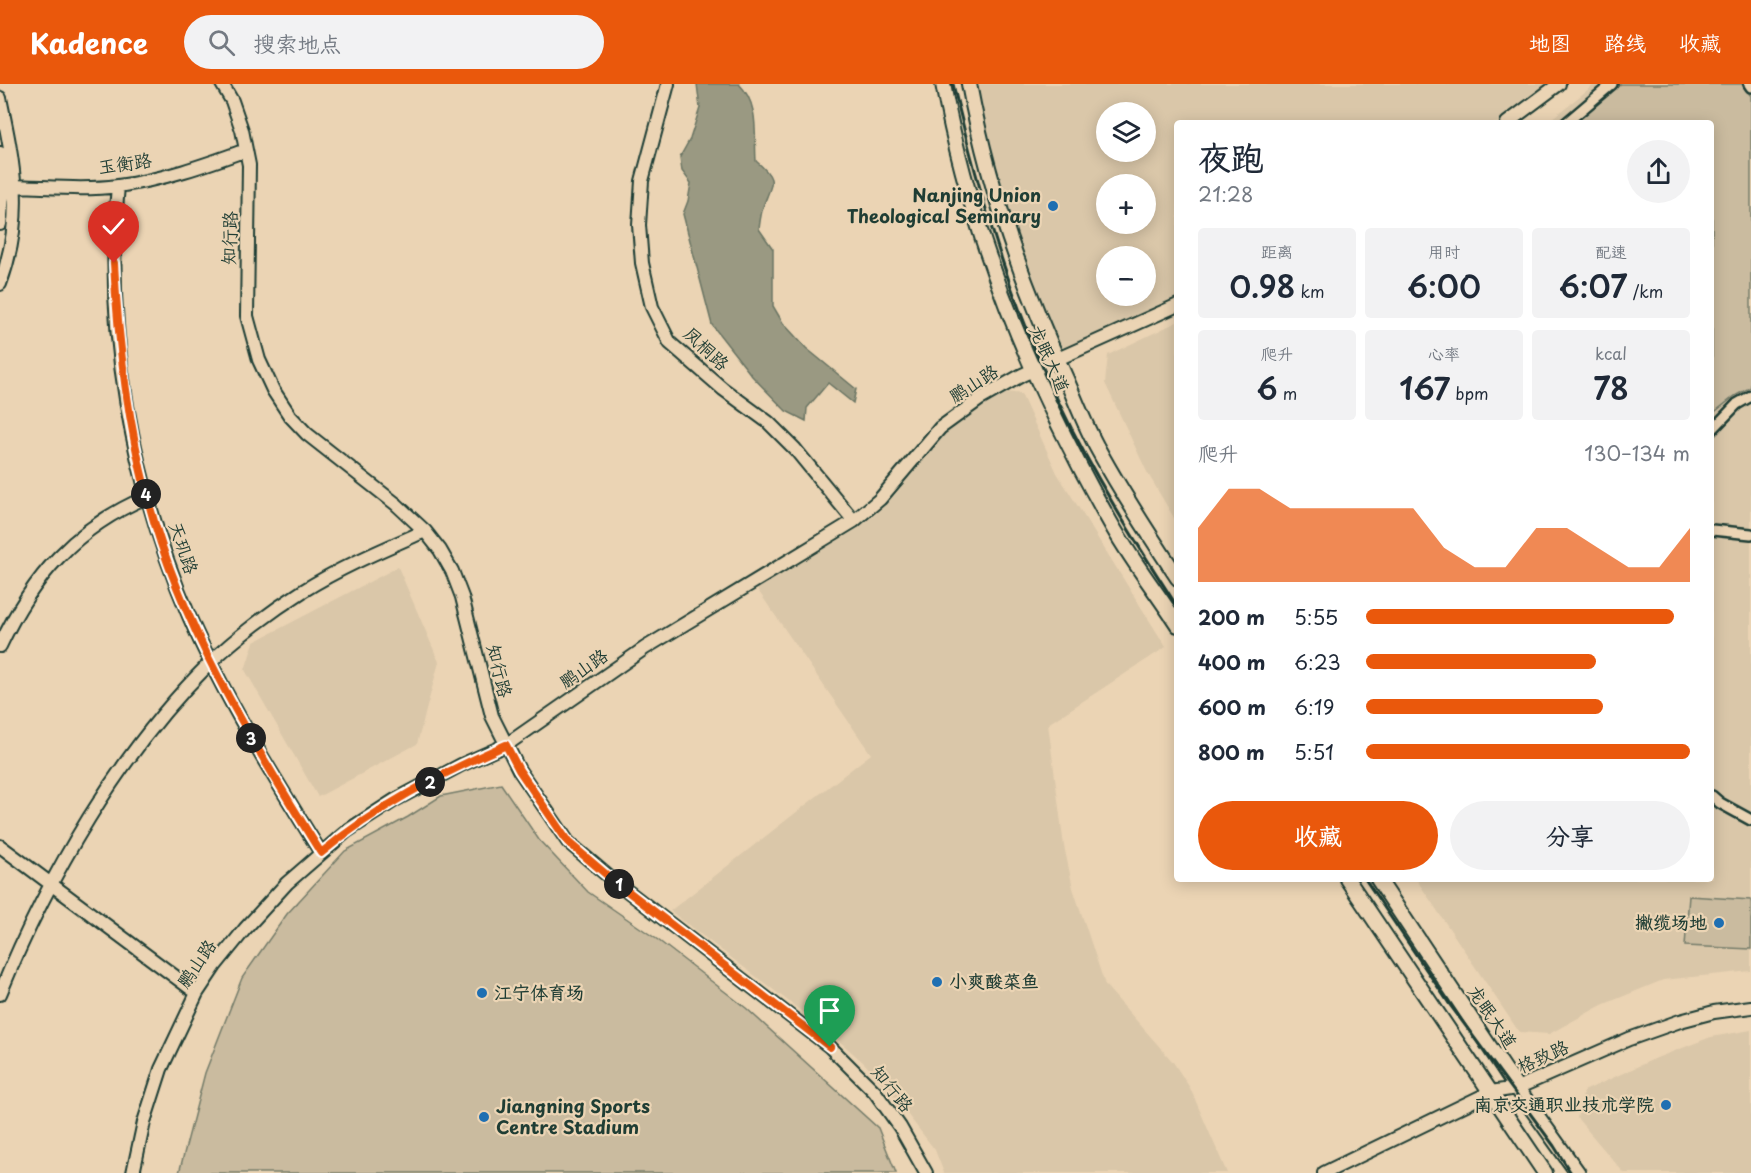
<!DOCTYPE html>
<html lang="zh">
<head>
<meta charset="utf-8">
<style>
  body { margin:0; font-family:"Playpen Sans","LXGW WenKai TC",sans-serif; background:#f2f2f3; color:#1f2937; height:100vh; display:flex; flex-direction:column; font-size:22px; white-space:nowrap }
  * { box-sizing:border-box; margin:0 }
  p { font-size:20px; color:#747a83 }
  .icon { flex:none; width:33px; height:33px; fill:none; stroke:currentColor; stroke-width:2; stroke-linecap:round; stroke-linejoin:round }
  .map { position:relative; flex:1; overflow:hidden }
  .panel { position:absolute; left:1174px; top:36px; width:540px; height:762px; display:flex; flex-direction:column; background:#fff; border-radius:6px; box-shadow:0 3px 15px #0003 }
  .panel>* { flex:none }
  .controls { position:absolute; left:1096px; top:18px; display:grid; gap:12px }
  .controls a { display:grid; place-items:center; width:60px; height:60px; border-radius:50%; background:#fff; box-shadow:0 3px 15px #0003; font-size:30px }
  .pin { position:absolute; display:grid; place-items:center; width:51px; height:51px; color:#fff; margin:-62px -26px; border-radius:50% 50% 50% 0; rotate:-45deg; box-shadow:0 0 6px #0007 }
  .pin .icon { rotate:45deg }
  .km { position:absolute; width:30px; height:30px; margin:-15px; border-radius:50%; background:#222; color:#fff; font-size:16px; line-height:30px; text-align:center }
  .round { display:grid; place-items:center; flex:none; width:63px; height:63px; border-radius:32px; background:#f2f2f3 }
  .head { display:flex; align-items:center; justify-content:space-between; height:102px; padding:0 24px }
  h1 { font-size:33px; font-weight:600; line-height:45px }
  .metrics { display:grid; grid-template-columns:repeat(3,1fr); gap:9px; height:102px; padding:6px 24px }
  .metrics div { display:grid; align-content:center; border-radius:6px; background:#f2f2f3; text-align:center }
  .metrics b { font-size:30px; font-weight:600 }
  .metrics small { font-size:16px; font-weight:400 }
  .metrics p { font-size:16px }
  .chart { height:168px; padding:12px 24px }
  .chart p { display:flex; justify-content:space-between }
  .chart svg { width:100%; height:108px; margin-top:6px; fill:#ea580c; opacity:.7 }
  .button { display:flex; gap:12px; margin-top:auto; padding:12px 24px }
  .button a { flex:1; height:69px; border-radius:36px; background:#ea580c; color:#fff; font-size:24px; font-weight:600; line-height:69px; text-align:center }
  .button a+a { background:#f2f2f3; color:#1f2937 }
  ul { padding:0 24px; list-style:none; font-size:20px }
  li { display:grid; grid-template-columns:96px 72px 1fr; align-items:center; height:45px }
  li i { height:15px; border-radius:8px; background:#ea580c }
  header { display:flex; align-items:center; gap:36px; box-sizing:border-box; height:84px; padding:0 30px; background:#ea580c; color:#fff }
  header strong { font-size:28px }
  nav { display:flex; gap:33px; margin-inline-start:auto; font-size:21px }
  .search { width:420px; height:54px; background:#f2f2f3; display:flex; align-items:center; gap:15px; box-sizing:border-box; padding:0 21px; border-radius:33px; color:#747a83; font-size:22px }
  .map>svg:first-child { display:block }
  .built { fill:#dac7a9; fill-rule:evenodd }
  .green { fill:#cabb9f; stroke:#747c6a; stroke-width:1.5 }
  .water { fill:#9a9982; stroke:#697463; stroke-width:1.5 }
  .lines { fill:none; stroke-linecap:round; stroke-linejoin:round }
  .street-casing { stroke:#1f3d34; stroke-width:14 }
  .secondary-casing { stroke:#1f3d34; stroke-width:16 }
  .primary-casing { stroke:#1f3d34; stroke-width:18 }
  .street { stroke:#ebd4b4; stroke-width:9 }
  .secondary { stroke:#ebd4b4; stroke-width:12 }
  .primary { stroke:#ebd4b4; stroke-width:14 }
  .rail { stroke:#1f3d34; stroke-width:3 }
  .route-casing { stroke:#fff; stroke-width:12 }
  .route { stroke:#ea580c; stroke-width:8 }
  .poi-dot { fill:#1f6fb2; stroke:#ebd4b4; stroke-width:2 }
  .labels { text-anchor:middle; stroke-width:4.5; stroke-linejoin:round; paint-order:stroke }
  .street-label { font-size:18px; fill:#1f3d34; stroke:#ebd4b4 }
  .poi-label { font-size:18px; font-weight:bold; fill:#1f3d34; stroke:#ebd4b4; text-anchor:end }
</style>
</head>
<body>
<header>
<strong>Kadence</strong>
<div class="search"><svg class="icon" aria-label="search" viewBox="0 0 24 24"><circle cx="10" cy="10" r="6"/><path d="M15 15l6 6"/></svg>搜索地点</div>
<nav><a>地图</a><a>路线</a><a>收藏</a></nav>
</header>
<div class="map">
<svg width="1751" height="1089" viewBox="0 0 1751 1089">
  <rect width="100%" height="100%" fill="#ebd4b4"/>
  <filter id="ink" filterUnits="userSpaceOnUse"><feTurbulence type="fractalNoise" baseFrequency=".0167" numOctaves="2"/><feDisplacementMap in="SourceGraphic" scale="12" xChannelSelector="R" yChannelSelector="G"/><feConvolveMatrix kernelMatrix="1 2 1 2 8 2 1 2 1" color-interpolation-filters="sRGB"/></filter>
  <g filter="url(#ink)">
    <!-- built -->
    <path class="built" d="M 969,0 L 1559,0 L 1507,39 L 1178,39 L 1177,221 L 1057,275 L 1019,184 ZM 1107,28 L 1146,28 L 1146,68 L 1107,68 ZM 1107,100 L 1146,100 L 1146,140 L 1107,140 ZM 1107,172 L 1146,172 L 1146,212 L 1107,212 Z
      M 1595,0 L 1751,0 L 1751,887 L 1663,896 L 1602,921 L 1549,950 L 1519,948 L 1416,795 L 1712,795 L 1712,39 L 1546,39 Z
      M 1177,238 L 1177,439 L 1147,388 L 1105,299 L 1108,271 Z
      M 1007,308 L 1021,310 L 1057,389 L 1166,563 L 1048,640 L 1064,762 L 1073,804 L 1105,901 L 1173,978 L 1190,1004 L 1227,1089 L 944,1089 L 935,1066 L 894,1013 L 864,979 L 830,949 L 670,827 L 871,670 L 757,505 L 853,447 L 875,431 L 895,411 L 937,358 L 957,337 Z
      M 398,483 L 439,578 L 417,660 L 318,713 L 245,586 L 254,558 Z
      M 1751,946 L 1751,1089 L 1624,1089 L 1577,1034 L 1584,1007 L 1654,975 L 1711,953 Z"/>
    <!-- green -->
    <path class="green" d="M 1621,0 L 1742,0 L 1751,12 L 1751,303 L 1735,312 L 1712,330 L 1712,39 L 1572,39 Z
      M 501,700 L 539,756 L 588,808 L 658,856 L 746,924 L 878,1044 L 896,1089 L 179,1089 L 205,989 L 242,894 L 287,830 L 345,767 L 408,733 L 441,712 Z
      M 1689,812 L 1751,816 L 1751,865 L 1685,862 Z"/>
    <!-- water -->
    <path class="water" d="M 697,0 L 739,0 C 760,21 754,50 756,77 C 777,95 773,97 764,120 C 761,128 760,137 759,145 L 773,165 L 773,222 L 783,239 L 806,264 L 856,305 L 853,319 L 828,299 L 807,324 L 806,337 L 786,327 L 752,292 L 712,241 L 683,130 L 688,117 L 691,99 L 682,87 L 680,73 L 690,55 L 700,24 Z"/>
    <g class="lines">
      <defs>
        <path id="street" d="M 1749,0 L 1751,3
          M 1566,39 L 1612,0
          M 1712,346 L 1737,320 L 1751,312
          M 1712,446 L 1751,450
          M 1712,712 L 1720,719 L 1751,736"/>
        <path id="secondary" d="M 222,0 L 232,17 L 242,46 L 249,81 L 247,232 L 259,276 L 273,306 L 290,332 L 307,350 L 396,420 L 425,447 L 440,466 L 452,487 L 462,513 L 492,632 L 519,686 L 568,758 L 608,792 L 830,963 L 875,1008 L 900,1043 L 926,1089
          M 668,0 L 642,97 L 639,141 L 642,179 L 652,223 L 670,259 L 723,305 L 768,338 L 795,365 L 854,437
          M 0,14 C 14,80 25,133 0,200
          M 1507,39 L 1559,0
          M 0,69 L 4,102 L 0,140
          M 4,102 C 42,102 81,107 118,102 C 162,96 205,81 246,66
          M 118,102 C 104,246 132,399 189,532 C 225,615 273,692 321,769
          M 0,562 C 32,493 76,443 147,413
          M 0,762 L 197,909
          M 0,910 C 48,792 119,669 210,579 C 235,554 273,526 303,507 C 341,483 384,465 425,447
          M 133,1089 L 144,1038 L 161,985 L 197,909 L 215,882 L 245,845 L 287,799 L 347,747 L 395,716 L 461,681 L 506,661 L 645,564 L 854,437 L 880,415 L 940,344 L 980,315 L 1022,291 L 1178,221
          M 1324,1089 L 1491,1008 L 1517,1004 L 1629,955 L 1680,937 L 1714,928 L 1751,923"/>
        <path id="primary" d="M 943,0 C 972,158 1035,307 1114,445 C 1133,478 1157,509 1178,541
          M 969,0 C 988,103 1023,202 1067,297 C 1077,320 1086,344 1099,367 C 1123,411 1150,452 1178,494
          M 1347,795 L 1545,1089
          M 1378,795 L 1517,1004 L 1578,1089"/>
      </defs>
      <!-- street casing -->
      <use href="#street" class="street-casing"/>
      <!-- secondary casing -->
      <use href="#secondary" class="secondary-casing"/>
      <!-- primary casing -->
      <use href="#primary" class="primary-casing"/>
      <!-- street -->
      <use href="#street" class="street"/>
      <!-- secondary -->
      <use href="#secondary" class="secondary"/>
      <!-- primary -->
      <use href="#primary" class="primary"/>
      <!-- rail -->
      <path class="rail" d="M 953,0 C 979,109 1010,217 1059,319 C 1093,391 1135,457 1178,524
        M 1365,795 L 1448,918 L 1554,1062 L 1571,1089"/>
    </g>
  </g>
  <g class="lines" filter="url(#ink)">
    <defs>
      <path id="route" d="M 114,179 C 118,258 127,335 147,412 C 180,541 251,657 321,769 C 376,723 440,690 506,661 L 519,686 L 568,758 L 608,792 L 830,963"/>
    </defs>
    <!-- route casing -->
    <use href="#route" class="route-casing"/>
    <!-- route -->
    <use href="#route" class="route"/>
  </g>
  <!-- markers -->
  <g class="poi-dot">
    <circle cx="1053" cy="122" r="6"/>
    <circle cx="1719" cy="839" r="6"/>
    <circle cx="937" cy="898" r="6"/>
    <circle cx="482" cy="909" r="6"/>
    <circle cx="1666" cy="1021" r="6"/>
    <circle cx="484" cy="1033" r="6"/>
  </g>
  <g class="labels">
    <!-- street labels -->
    <g class="street-label">
      <text transform="translate(125 80) rotate(-8)" y="6">玉衡路</text>
      <text transform="translate(230 154) rotate(-88)" y="6">知行路</text>
      <text transform="translate(706 265) rotate(43)" y="6">凤桐路</text>
      <text transform="translate(1049 275) rotate(66)" y="6">龙眠大道</text>
      <text transform="translate(974 300) rotate(-33)" y="6">鹏山路</text>
      <text transform="translate(183 464) rotate(71)" y="6">天玑路</text>
      <text transform="translate(584 585) rotate(-35)" y="6">鹏山路</text>
      <text transform="translate(499 587) rotate(76)" y="6">知行路</text>
      <text transform="translate(197 880) rotate(-56)" y="6">鹏山路</text>
      <text transform="translate(1492 933) rotate(56)" y="6">龙眠大道</text>
      <text transform="translate(1543 973) rotate(-24)" y="6">格致路</text>
      <text transform="translate(892 1005) rotate(51)" y="6">知行路</text>
    </g>
    <!-- poi labels -->
    <g class="poi-label">
      <text x="1041" y="118">Nanjing Union<tspan x="1041" dy="21">Theological Seminary</tspan></text>
      <text x="1707" y="845">撇缆场地</text>
      <text x="949" y="904" text-anchor="start">小爽酸菜鱼</text>
      <text x="494" y="915" text-anchor="start">江宁体育场</text>
      <text x="1654" y="1027">南京交通职业技术学院</text>
      <text x="496" y="1029" text-anchor="start">Jiangning Sports<tspan x="496" dy="21">Centre Stadium</tspan></text>
    </g>
  </g>
</svg>
<div class="controls">
<a><svg class="icon" aria-label="layers" viewBox="0 0 24 24"><path d="M12 4l9 5-9 5-9-5zM3 14l9 5 9-5"/></svg></a>
<a>+</a>
<a>−</a>
</div>
<div class="pin" style="left:830px;top:963px;background:#1e9e55"><svg class="icon" aria-label="arrive" viewBox="0 0 24 24"><path d="M6 21V4h12l-3 4 3 4H6"/></svg></div>
<div class="pin" style="left:114px;top:179px;background:#d93025"><svg class="icon" aria-label="check" viewBox="0 0 24 24"><path d="M5 12l5 5 9-10"/></svg></div>
<b class="km" style="left:619px;top:800px">1</b>
<b class="km" style="left:430px;top:698px">2</b>
<b class="km" style="left:251px;top:654px">3</b>
<b class="km" style="left:146px;top:410px">4</b>
<section class="panel">
<div class="head"><div><h1>夜跑</h1><p>21:28</p></div><a class="round"><svg class="icon" aria-label="share" viewBox="0 0 24 24"><path d="M12 15V3M7 8l5-5 5 5M5 13v7h14v-7"/></svg></a></div>
<div class="metrics">
<div><p>距离</p><b>0.98<small> km</small></b></div>
<div><p>用时</p><b>6:00</b></div>
<div><p>配速</p><b>6:07<small> /km</small></b></div>
</div>
<div class="metrics">
<div><p>爬升</p><b>6<small> m</small></b></div>
<div><p>心率</p><b>167<small> bpm</small></b></div>
<div><p>kcal</p><b>78</b></div>
</div>
<div class="chart"><p><span>爬升</span>130–134 m</p>
<svg viewBox="0 0 160 44" preserveAspectRatio="none"><path d="M0 44V22L10 6L20 6L30 14L40 14L50 14L60 14L70 14L80 30L90 38L100 38L110 22L120 22L130 30L140 38L150 38L160 22V44z"/></svg>
</div>
<ul>
<li><b>200 m</b>5:55<i style="width:95%"></i></li>
<li><b>400 m</b>6:23<i style="width:71%"></i></li>
<li><b>600 m</b>6:19<i style="width:73%"></i></li>
<li><b>800 m</b>5:51<i style="width:100%"></i></li>
</ul>
<div class="button"><a>收藏</a><a>分享</a></div>
</section>
</div>
</body>
</html>
